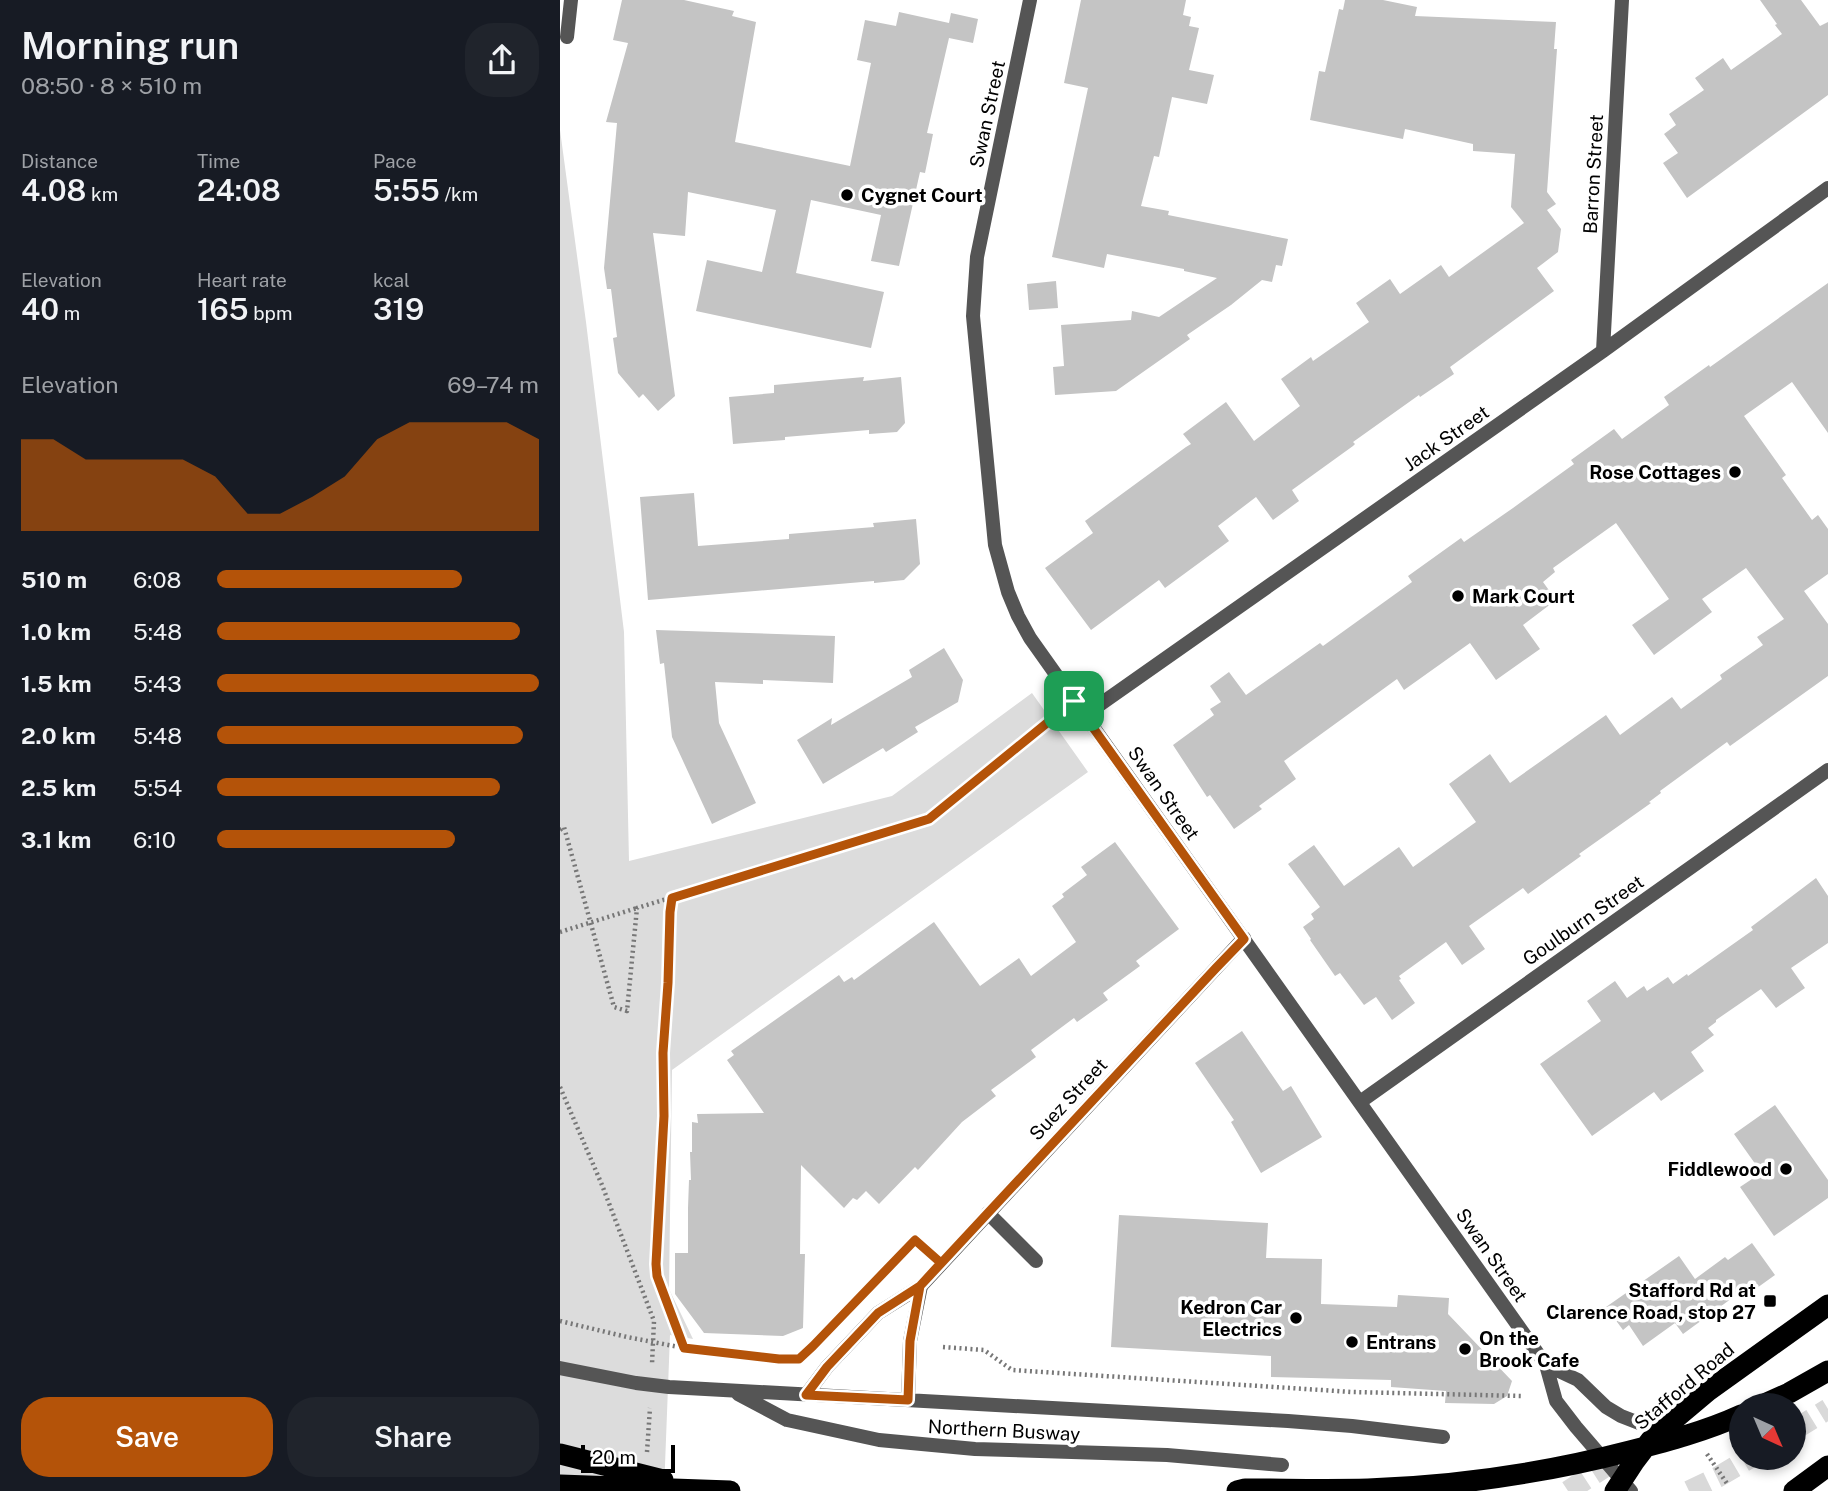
<!DOCTYPE html>
<html lang="en">
<head>
<meta charset="utf-8">
<style>
  body { margin:0; font-family:"Public Sans",sans-serif; background:#20242c; color:#f1f3f6; height:100vh; display:flex; flex-direction:column; font-size:26px; white-space:nowrap }
  * { box-sizing:border-box; margin:0 }
  p { font-size:23px; color:#9ea1a6 }
  .icon { flex:none; width:38px; height:38px; fill:none; stroke:currentColor; stroke-width:2; stroke-linecap:round; stroke-linejoin:round }
  .map { position:relative; flex:1; overflow:hidden }
  .sheet { display:flex; flex-direction:column; background:#171b24; width:560px }
  .sheet>* { flex:none }
  .needle { width:46px; rotate:136deg }
  .tools { position:absolute; left:1169px; top:1393px; display:grid; gap:14px }
  .tools a { display:grid; place-items:center; width:77px; height:77px; border-radius:50%; background:#171b24; box-shadow:0 4px 10px #0003; font-size:35px }
  .scale { position:absolute; left:21px; bottom:18px; width:94px; box-sizing:border-box; padding-left:7px; border:4px solid #000; border-top:0; font-size:19px; line-height:24px; white-space:nowrap; color:#000; -webkit-text-stroke:5px #fff; paint-order:stroke }
  .pin { position:absolute; display:grid; place-items:center; width:60px; height:60px; color:#fff; margin:-30px; border-radius:14px; box-shadow:0 4px 10px #0006 }
  .round { display:grid; place-items:center; flex:none; width:74px; height:74px; border-radius:28px; background:#20242c }
  .head { display:flex; align-items:center; justify-content:space-between; height:119px; padding:0 21px }
  h1 { font-size:38px; font-weight:600; line-height:52px }
  .figures { display:grid; grid-template-columns:repeat(3,1fr); gap:10px; height:119px; padding:7px 21px }
  .figures div { display:grid; align-content:center }
  .figures b { font-size:30px; font-weight:600 }
  .figures small { font-size:19px; font-weight:400 }
  .figures p { font-size:19px }
  .chart { height:196px; padding:14px 21px }
  .chart p { display:flex; justify-content:space-between }
  .chart svg { width:100%; height:126px; margin-top:7px; fill:#b45309; opacity:.7 }
  .button { display:flex; gap:14px; margin-top:auto; padding:14px 21px }
  .button a { flex:1; height:80px; border-radius:28px; background:#b45309; color:#fff; font-size:28px; font-weight:600; line-height:80px; text-align:center }
  .button a+a { background:#20242c; color:#f1f3f6 }
  ul { padding:0 21px; list-style:none; font-size:23px }
  li { display:grid; grid-template-columns:112px 84px 1fr; align-items:center; height:52px }
  li i { height:18px; border-radius:9px; background:#b45309 }
  main { display:flex; flex:1; min-height:0 }
  .map>svg:first-child { display:block }
  .green { fill:#dcdcdc }
  .building { fill:#c4c4c4 }
  .lines { fill:none; stroke-linecap:round; stroke-linejoin:round }
  .highway-tunnel { stroke:#d9d9d9; stroke-width:21; stroke-dasharray:21 10; stroke-linecap:butt }
  .path { stroke:#777; stroke-width:4.5; stroke-dasharray:2 3.5; stroke-linecap:butt }
  .lane { stroke:#555; stroke-width:14 }
  .street { stroke:#555; stroke-width:14 }
  .highway { stroke:#000; stroke-width:21 }
  .route-casing { stroke:#fff; stroke-width:14 }
  .route { stroke:#b45309; stroke-width:9 }
  .poi-dot { fill:#000; stroke:#fff; stroke-width:2.5 }
  .labels { text-anchor:middle; stroke-width:7; stroke-linejoin:round; paint-order:stroke }
  .street-label { font-size:19px; fill:#000; stroke:#fff }
  .poi-label { font-size:19px; font-weight:bold; fill:#000; stroke:#fff; text-anchor:start }
</style>
</head>
<body>
<main>
<section class="sheet">
<div class="head"><div><h1>Morning run</h1><p>08:50 · 8 × 510 m</p></div><a class="round"><svg class="icon" aria-label="share" viewBox="0 0 24 24"><path d="M12 15V3M7 8l5-5 5 5M5 13v7h14v-7"/></svg></a></div>
<div class="figures">
<div><p>Distance</p><b>4.08<small> km</small></b></div>
<div><p>Time</p><b>24:08</b></div>
<div><p>Pace</p><b>5:55<small> /km</small></b></div>
</div>
<div class="figures">
<div><p>Elevation</p><b>40<small> m</small></b></div>
<div><p>Heart rate</p><b>165<small> bpm</small></b></div>
<div><p>kcal</p><b>319</b></div>
</div>
<div class="chart"><p><span>Elevation</span>69–74 m</p>
<svg viewBox="0 0 160 44" preserveAspectRatio="none"><path d="M0 44V12L10 12L20 19L30 19L40 19L50 19L60 25L70 38L80 38L90 32L100 25L110 12L120 6L130 6L140 6L150 6L160 12V44z"/></svg>
</div>
<ul>
<li><b>510 m</b>6:08<i style="width:76%"></i></li>
<li><b>1.0 km</b>5:48<i style="width:94%"></i></li>
<li><b>1.5 km</b>5:43<i style="width:100%"></i></li>
<li><b>2.0 km</b>5:48<i style="width:95%"></i></li>
<li><b>2.5 km</b>5:54<i style="width:88%"></i></li>
<li><b>3.1 km</b>6:10<i style="width:74%"></i></li>
</ul>
<div class="button"><a>Save</a><a>Share</a></div>
</section>
<div class="map">
<svg width="1268" height="1491" viewBox="0 0 1268 1491">
  <rect width="100%" height="100%" fill="#fff"/>
  <!-- green -->
  <path class="green" d="M 0,130 L 26,322 L 64,632 L 69,861 L 332,796 L 472,693 L 528,772 L 112,1070 L 109,1289 L 133,1339 L 110,1335 L 104,1491 L 0,1491 Z"/>
  <!-- building -->
  <path class="building" d="M 62,0 L 124,0 L 174,11 L 172,16 L 196,22 L 175,142 L 290,166 L 311,63 L 297,60 L 305,20 L 336,26 L 339,12 L 389,23 L 391,13 L 418,19 L 413,43 L 389,38 L 367,133 L 373,134 L 365,173 L 360,172 L 339,266 L 311,261 L 321,215 L 251,200 L 236,273 L 324,292 L 311,348 L 136,311 L 147,260 L 202,272 L 216,210 L 128,192 L 125,236 L 93,233 L 115,396 L 98,411 L 83,394 L 79,398 L 58,373 L 53,338 L 57,337 L 51,289 L 47,289 L 44,268 L 57,123 L 46,122 L 68,43 L 53,40 Z
    M 521,0 L 626,0 L 623,15 L 631,17 L 629,26 L 639,28 L 629,70 L 654,75 L 647,104 L 612,97 L 599,157 L 594,156 L 581,206 L 609,211 L 608,215 L 728,239 L 722,266 L 716,265 L 712,282 L 702,280 L 671,305 L 627,335 L 630,339 L 556,391 L 495,395 L 493,367 L 504,366 L 501,325 L 571,320 L 572,311 L 599,317 L 657,278 L 624,271 L 624,269 L 547,254 L 544,268 L 492,257 L 528,88 L 504,83 Z
    M 785,0 L 823,0 L 857,7 L 855,16 L 996,22 L 994,49 L 997,49 L 987,192 L 996,204 L 987,210 L 1001,229 L 998,252 L 977,268 L 994,291 L 890,367 L 894,374 L 860,397 L 859,395 L 793,442 L 795,444 L 793,446 L 732,490 L 739,501 L 713,520 L 696,497 L 658,526 L 669,541 L 605,588 L 599,580 L 531,630 L 485,568 L 533,533 L 525,521 L 626,447 L 631,444 L 623,434 L 666,402 L 694,441 L 740,406 L 721,379 L 751,357 L 753,361 L 809,322 L 796,303 L 830,279 L 840,294 L 881,265 L 889,277 L 964,223 L 951,207 L 955,154 L 913,151 L 913,144 L 845,129 L 843,139 L 750,120 L 759,71 L 765,72 L 779,9 L 783,10 Z
    M 1200,0 L 1241,0 L 1260,26 L 1268,22 L 1268,95 L 1127,198 L 1103,163 L 1118,153 L 1104,134 L 1116,125 L 1109,114 L 1144,90 L 1135,78 L 1163,58 L 1171,70 L 1222,34 L 1215,25 L 1217,24 Z
    M 496,281 L 498,308 L 469,310 L 467,284 Z
    M 1268,283 L 1268,433 L 1232,382 L 1184,416 L 1226,475 L 1222,478 L 1252,520 L 1258,515 L 1268,529 L 1268,574 L 1244,591 L 1268,624 L 1268,676 L 1170,746 L 1167,742 L 1100,791 L 1101,793 L 1089,802 L 1091,803 L 1019,854 L 1021,856 L 968,894 L 963,888 L 909,926 L 925,949 L 902,965 L 886,942 L 839,976 L 841,979 L 839,980 L 855,1003 L 832,1020 L 816,997 L 804,1005 L 780,973 L 775,976 L 750,940 L 751,939 L 743,927 L 754,919 L 751,914 L 760,907 L 728,864 L 754,845 L 784,886 L 839,847 L 853,867 L 916,822 L 889,784 L 930,754 L 950,783 L 1046,715 L 1060,735 L 1112,697 L 1121,709 L 1162,679 L 1160,675 L 1203,645 L 1197,637 L 1224,619 L 1186,568 L 1142,599 L 1152,612 L 1094,655 L 1072,625 L 1109,599 L 1056,523 L 993,568 L 995,572 L 983,582 L 996,600 L 963,625 L 980,649 L 936,680 L 910,643 L 844,690 L 837,679 L 724,761 L 736,779 L 699,806 L 702,809 L 674,829 L 650,795 L 647,797 L 613,745 L 654,715 L 650,709 L 661,702 L 650,686 L 669,672 L 686,695 L 760,643 L 763,646 L 852,582 L 848,576 L 901,538 L 904,542 L 953,508 L 1014,464 L 1011,460 L 1054,429 L 1062,439 L 1109,405 L 1104,397 L 1149,365 L 1150,367 Z
    M 304,377 L 303,381 L 341,377 L 345,423 L 337,432 L 309,434 L 309,430 L 225,437 L 225,440 L 173,444 L 169,397 L 214,393 L 214,385 Z
    M 134,493 L 138,546 L 229,539 L 229,534 L 314,527 L 313,523 L 356,519 L 360,564 L 344,580 L 314,583 L 314,581 L 88,600 L 80,497 Z
    M 96,630 L 275,636 L 273,683 L 203,680 L 203,684 L 155,682 L 159,723 L 196,803 L 152,824 L 112,737 L 104,663 L 100,664 Z
    M 384,648 L 403,680 L 398,702 L 355,727 L 358,732 L 326,752 L 323,748 L 263,784 L 237,740 L 272,718 L 271,725 L 352,677 L 349,670 Z
    M 555,842 L 619,929 L 576,961 L 580,966 L 543,993 L 548,1000 L 517,1022 L 514,1018 L 471,1050 L 476,1057 L 431,1090 L 436,1096 L 402,1122 L 358,1170 L 355,1167 L 319,1204 L 306,1191 L 297,1200 L 293,1198 L 284,1208 L 241,1165 L 240,1254 L 245,1254 L 243,1328 L 223,1336 L 144,1333 L 115,1294 L 115,1253 L 128,1253 L 128,1208 L 129,1180 L 131,1180 L 130,1152 L 132,1152 L 132,1122 L 138,1123 L 137,1114 L 204,1113 L 167,1060 L 174,1055 L 171,1051 L 279,975 L 284,982 L 292,977 L 294,980 L 374,922 L 420,986 L 459,958 L 471,976 L 516,942 L 492,906 L 504,897 L 502,894 L 527,875 L 521,867 Z
    M 1256,878 L 1268,896 L 1268,943 L 1231,968 L 1245,988 L 1216,1008 L 1201,989 L 1156,1020 L 1156,1022 L 1148,1028 L 1154,1035 L 1131,1052 L 1144,1071 L 1101,1101 L 1094,1092 L 1032,1136 L 980,1064 L 1041,1021 L 1027,1001 L 1055,981 L 1067,998 L 1084,986 L 1087,991 L 1108,977 L 1113,984 L 1127,974 L 1128,976 L 1193,930 L 1191,927 Z
    M 682,1031 L 723,1091 L 731,1086 L 762,1137 L 701,1173 L 671,1122 L 674,1120 L 635,1063 Z
    M 1215,1105 L 1268,1180 L 1268,1198 L 1214,1236 L 1180,1187 L 1192,1179 L 1187,1172 L 1196,1165 L 1174,1134 Z
    M 559,1215 L 708,1223 L 706,1258 L 762,1259 L 761,1304 L 837,1307 L 838,1295 L 889,1298 L 888,1314 L 952,1381 L 947,1396 L 934,1404 L 885,1403 L 886,1391 L 831,1387 L 831,1380 L 711,1377 L 711,1356 L 551,1347 Z
    M 1192,1243 L 1215,1275 L 1183,1298 L 1179,1293 L 1123,1334 L 1115,1323 L 1083,1346 L 1069,1325 L 1063,1330 L 1046,1307 L 1119,1256 L 1135,1279 L 1165,1257 L 1168,1260 Z"/>
  <g class="lines">
    <!-- highway-tunnel -->
    <path class="highway-tunnel" d="M 1234,1430 L 1268,1409
      M 1008,1491 L 1065,1454
      M 1129,1491 L 1158,1477 L 1190,1458"/>
    <!-- path -->
    <path class="path" d="M 0,830 L 4,827 L 54,1007 L 67,1011 L 77,908 L 369,819 L 498,713
      M 112,898 L 110,912 L 108,983 L 103,1053 L 104,1117 L 96,1264 L 97,1276 L 124,1348
      M 0,932 L 77,908
      M 0,1087 L 42,1185 L 94,1321 L 92,1364
      M 305,1292 L 355,1240 L 365,1249
      M 0,1321 L 67,1337 L 124,1348 L 219,1359 L 239,1359 L 248,1351
      M 383,1347 L 424,1350 L 452,1370 L 792,1392 L 963,1396
      M 87,1452 L 90,1408
      M 1147,1454 L 1168,1485"/>
    <!-- lane -->
    <path class="lane" d="M 428,1213 L 476,1261
      M 0,1368 L 76,1383 L 109,1387 L 728,1421 L 792,1426 L 883,1437
      M 178,1394 L 227,1420 L 319,1440 L 415,1449 L 607,1455 L 722,1465
      M 246,1395 L 267,1367 L 318,1313 L 361,1286
      M 348,1400 L 350,1341 L 361,1286"/>
    <!-- street -->
    <path class="street" d="M 470,0 L 417,257 L 413,316 L 435,545 L 448,592 L 458,616 L 470,638 L 986,1365 L 996,1401 L 1016,1427 L 1071,1491
      M 7,37 L 11,0
      M 1043,351 L 1062,0
      M 525,715 L 1043,351 L 1268,188
      M 800,1102 L 1268,770
      M 361,1286 L 684,938
      M 986,1365 L 1018,1380 L 1046,1407 L 1061,1416 L 1079,1423 L 1104,1428"/>
    <!-- highway -->
    <path class="highway" d="M 1202,1405 L 1229,1393 L 1268,1371
      M 0,1454 L 103,1480
      M 0,1485 L 170,1491
      M 677,1491 L 685,1489 C 726,1489 767,1490 808,1489 C 896,1486 985,1473 1070,1451 C 1108,1441 1146,1431 1181,1415
      M 1055,1491 L 1074,1462 L 1090,1441 L 1104,1428 L 1148,1391 L 1268,1305
      M 1234,1491 L 1268,1466"/>
  </g>
  <g class="lines">
    <defs>
      <path id="route" d="M 514,701 L 684,939 L 656,968 L 360,1286 L 350,1341 L 348,1400 L 246,1395 L 267,1367 L 318,1313 L 360,1286 L 381,1263 L 355,1240 L 253,1346 L 239,1359 L 219,1359 L 124,1348 L 97,1276 L 96,1264 L 104,1116 L 103,1053 L 108,983 L 110,912 L 112,898 L 369,819 L 514,701"/>
    </defs>
    <!-- route casing -->
    <use href="#route" class="route-casing"/>
    <!-- route -->
    <use href="#route" class="route"/>
  </g>
  <!-- markers -->
  <g class="poi-dot">
    <circle cx="287" cy="195" r="7"/>
    <circle cx="1175" cy="472" r="7"/>
    <circle cx="898" cy="596" r="7"/>
    <circle cx="1226" cy="1169" r="7"/>
    <rect x="1203" y="1294" width="14" height="14" rx="3.5"/>
    <circle cx="736" cy="1318" r="7"/>
    <circle cx="792" cy="1342" r="7"/>
    <circle cx="905" cy="1349" r="7"/>
  </g>
  <g class="labels">
    <!-- street labels -->
    <g class="street-label">
      <text transform="translate(427 114) rotate(-78)" y="7">Swan Street</text>
      <text transform="translate(1033 174) rotate(-87)" y="7">Barron Street</text>
      <text transform="translate(886 438) rotate(-35)" y="7">Jack Street</text>
      <text transform="translate(604 793) rotate(55)" y="7">Swan Street</text>
      <text transform="translate(1023 920) rotate(-35)" y="7">Goulburn Street</text>
      <text transform="translate(508 1099) rotate(-47)" y="7">Suez Street</text>
      <text transform="translate(932 1255) rotate(55)" y="7">Swan Street</text>
      <text transform="translate(1124 1386) rotate(-40)" y="7">Stafford Road</text>
      <text transform="translate(444 1430) rotate(3)" y="7">Northern Busway</text>
    </g>
    <!-- poi labels -->
    <g class="poi-label">
      <text x="301" y="202">Cygnet Court</text>
      <text x="1161" y="479" text-anchor="end">Rose Cottages</text>
      <text x="912" y="603">Mark Court</text>
      <text x="1212" y="1176" text-anchor="end">Fiddlewood</text>
      <text x="1196" y="1297" text-anchor="end">Stafford Rd at<tspan x="1196" dy="22">Clarence Road, stop 27</tspan></text>
      <text x="722" y="1314" text-anchor="end">Kedron Car<tspan x="722" dy="22">Electrics</tspan></text>
      <text x="919" y="1345">On the<tspan x="919" dy="22">Brook Cafe</tspan></text>
      <text x="806" y="1349">Entrans</text>
    </g>
  </g>
</svg>
<div class="tools">
<a><svg class="needle" viewBox="-14 -14 28 28"><path d="M0-13l5 13h-10z" fill="#e53935"/><path d="M0 13l5-13h-10z" fill="#9ea1a6"/></svg></a>
</div>
<div class="scale">20 m</div>
<div class="pin" style="left:514px;top:701px;background:#1e9e55"><svg class="icon" aria-label="arrive" viewBox="0 0 24 24"><path d="M6 21V4h12l-3 4 3 4H6"/></svg></div>
</div>
</main>
</body>
</html>
